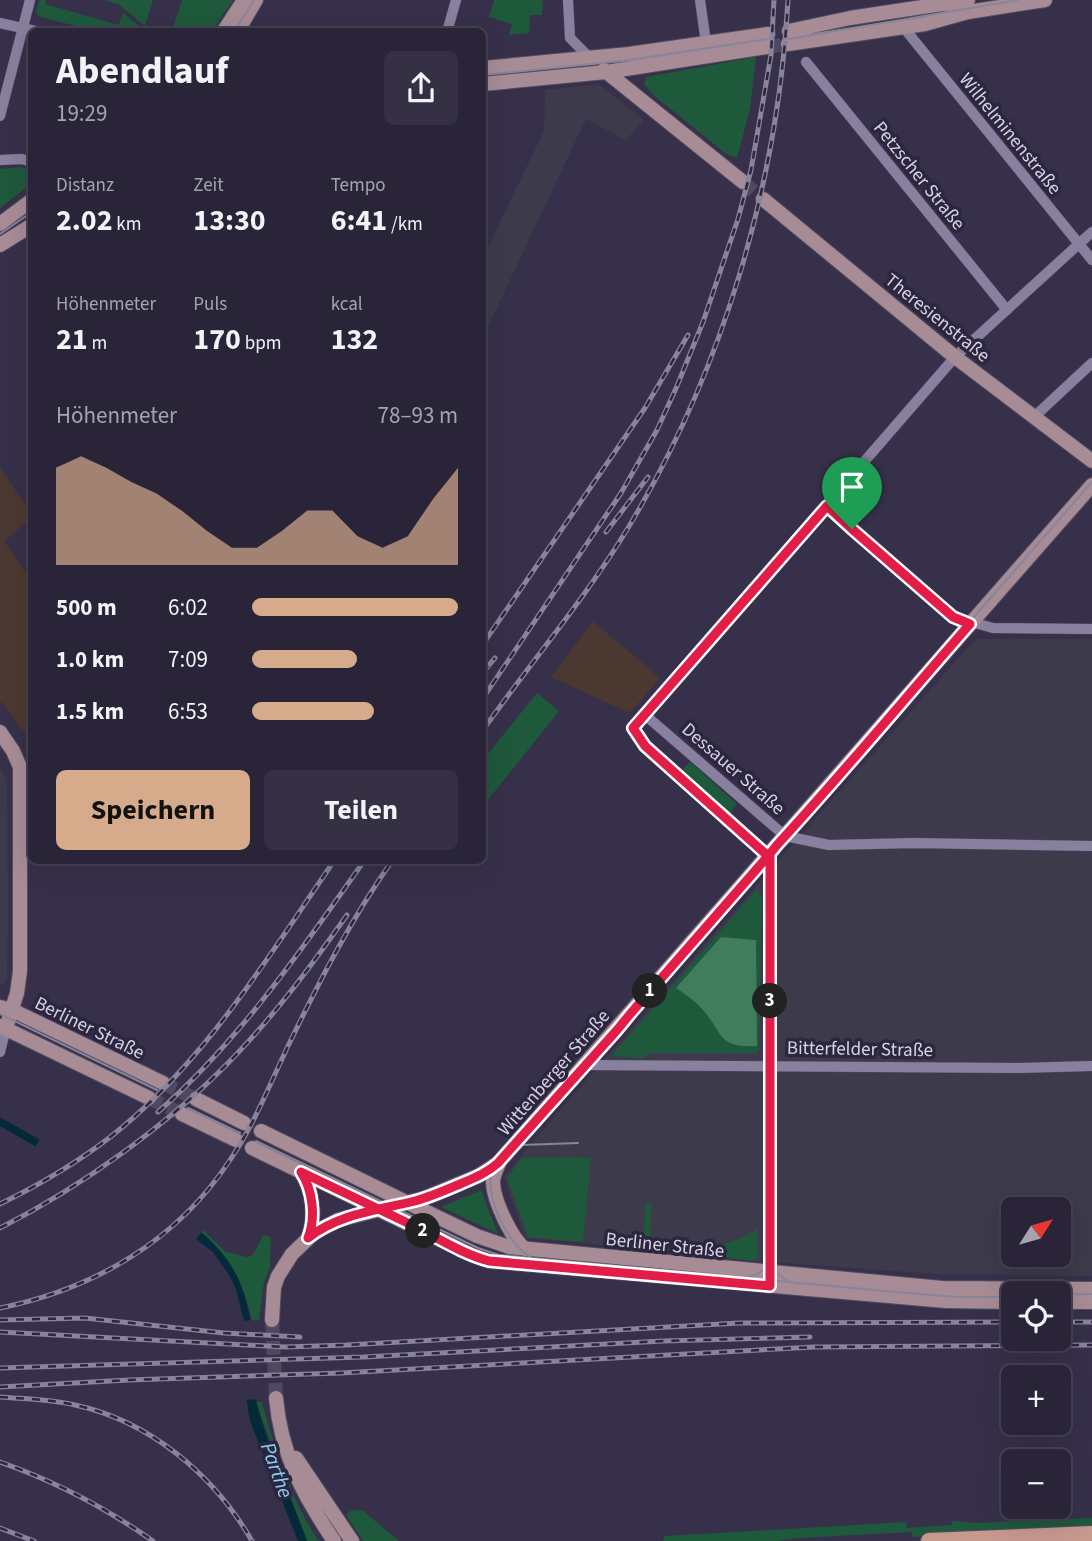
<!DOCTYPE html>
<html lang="de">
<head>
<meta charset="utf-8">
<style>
  body { margin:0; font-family:"Source Sans 3",sans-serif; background:#353043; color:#f1f3f6; height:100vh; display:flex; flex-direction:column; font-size:26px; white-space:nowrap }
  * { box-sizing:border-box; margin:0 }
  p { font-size:23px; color:#a5a4ae }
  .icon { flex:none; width:38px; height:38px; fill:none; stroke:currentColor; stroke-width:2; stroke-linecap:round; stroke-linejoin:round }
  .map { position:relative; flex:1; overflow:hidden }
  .sheet { position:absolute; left:28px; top:28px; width:458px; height:836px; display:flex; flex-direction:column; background:#292438; border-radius:10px; box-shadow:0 7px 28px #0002,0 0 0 2px #454153 }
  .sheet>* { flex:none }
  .needle { width:46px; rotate:53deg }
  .fabs { position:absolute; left:1001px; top:1197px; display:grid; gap:14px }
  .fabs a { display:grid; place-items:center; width:70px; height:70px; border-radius:10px; background:#292438; box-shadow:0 7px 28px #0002,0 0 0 2px #454153; font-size:35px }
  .pin { position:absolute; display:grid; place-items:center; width:60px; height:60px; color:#fff; margin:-72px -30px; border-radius:50% 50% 50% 0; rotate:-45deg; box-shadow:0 0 7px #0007 }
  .pin .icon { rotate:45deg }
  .km { position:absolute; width:35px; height:35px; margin:-18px; border-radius:50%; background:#222; color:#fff; font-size:19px; line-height:35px; text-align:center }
  .round { display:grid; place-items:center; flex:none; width:74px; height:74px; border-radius:10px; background:#353043 }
  .summary { display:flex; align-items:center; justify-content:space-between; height:119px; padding:0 28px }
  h1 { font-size:38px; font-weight:700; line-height:52px }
  .metrics { display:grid; grid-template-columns:repeat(3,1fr); gap:10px; height:119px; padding:7px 28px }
  .metrics div { display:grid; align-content:center }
  .metrics b { font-size:30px; font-weight:700 }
  .metrics small { font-size:19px; font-weight:400 }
  .metrics p { font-size:19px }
  .chart { height:196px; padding:14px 28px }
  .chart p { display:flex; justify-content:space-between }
  .chart svg { width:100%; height:126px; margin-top:7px; fill:#d6ab8b; opacity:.7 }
  .primary-button { display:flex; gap:14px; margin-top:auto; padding:14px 28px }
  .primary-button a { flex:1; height:80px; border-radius:10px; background:#d6ab8b; color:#111; font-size:28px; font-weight:700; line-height:80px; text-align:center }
  .primary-button a+a { background:#353043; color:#f1f3f6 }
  ul { padding:0 28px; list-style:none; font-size:23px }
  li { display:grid; grid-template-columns:112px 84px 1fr; align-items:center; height:52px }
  li i { height:18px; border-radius:9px; background:#d6ab8b }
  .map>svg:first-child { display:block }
  .commercial { fill:#4b3831 }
  .industrial { fill:#3d3a4c; fill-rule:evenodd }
  .green { fill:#1e593c }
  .forest { fill:#417d5d }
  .water { fill:#032a38 }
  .pier { fill:#37304a }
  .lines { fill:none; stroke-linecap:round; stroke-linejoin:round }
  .secondary-tunnel { stroke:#4f4861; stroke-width:14; stroke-dasharray:14 7; stroke-linecap:butt }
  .minor-casing { stroke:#524c61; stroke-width:11 }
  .secondary-casing { stroke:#524c61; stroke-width:16 }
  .primary-casing { stroke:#524c61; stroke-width:18 }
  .minor { stroke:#88809e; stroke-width:10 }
  .secondary { stroke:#a78c96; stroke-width:14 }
  .primary { stroke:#c6998f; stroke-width:16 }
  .tram { stroke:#898499; stroke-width:2 }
  .rail-casing { stroke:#898499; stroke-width:5 }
  .rail { stroke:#2d263f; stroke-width:2.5; stroke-dasharray:8; stroke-linecap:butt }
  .route-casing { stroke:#fff; stroke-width:14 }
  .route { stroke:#e11d48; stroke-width:9 }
  .labels { text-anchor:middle; stroke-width:7; stroke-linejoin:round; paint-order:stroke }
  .street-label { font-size:19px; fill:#d6d3e3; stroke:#2d263f }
  .water-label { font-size:21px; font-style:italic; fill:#87d3f5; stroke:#2d263f }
</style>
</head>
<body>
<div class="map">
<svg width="1092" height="1541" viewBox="0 0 1092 1541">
  <rect width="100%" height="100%" fill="#37304a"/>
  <!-- commercial -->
  <path class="commercial" d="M 0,468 L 31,512 L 31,519 L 4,541 L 31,580 L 31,742 L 0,700 Z
    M 593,621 L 660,678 L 630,713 L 551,677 Z"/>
  <!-- industrial -->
  <path class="industrial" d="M 599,84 L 644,120 L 626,140 L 586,119 L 483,337 L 483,257 L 544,131 L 545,90 Z
    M 979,639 L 1092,639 L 1092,1276 L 936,1274 L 754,1261 L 642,1248 L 525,1238 L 504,1177 L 548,1124 L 821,812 L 973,642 ZM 1013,1209 L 1059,1209 L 1059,1255 L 1013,1255 Z
    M 0,769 L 7,779 L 8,914 L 7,981 L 0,986 Z"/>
  <!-- green -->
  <path class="green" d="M 39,0 L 46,0 L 45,4 L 119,25 L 123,13 L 143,29 L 142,31 L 96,31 L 40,17 L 36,13 Z
    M 104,0 L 153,0 L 145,26 L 118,4 Z
    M 182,0 L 233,0 L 212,31 L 172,31 Z
    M 494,0 L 543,0 L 542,15 L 530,15 L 529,33 L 509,35 L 512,24 L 489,17 Z
    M 756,57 L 750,109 L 737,158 L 725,153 L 652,94 L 644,84 L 646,77 Z
    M 20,167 L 31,169 L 31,184 L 0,208 L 0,169 Z
    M 537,693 L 559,711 L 483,806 L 483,760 Z
    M 690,762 L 737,804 L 730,813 L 682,770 Z
    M 757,889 L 762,898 L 759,1050 L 756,1053 L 650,1053 L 642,1058 L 611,1056 Z
    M 575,1157 L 591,1158 L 583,1242 L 528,1237 L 507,1178 L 522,1158 Z
    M 481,1190 L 498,1234 L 441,1207 Z
    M 646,1203 L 652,1203 L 649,1248 C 688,1249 723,1252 757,1229 L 758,1257 L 754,1261 L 642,1248 Z
    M 203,1230 L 226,1252 L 247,1257 L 253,1255 L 263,1235 L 271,1237 L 270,1267 L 264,1282 L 259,1320 L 252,1321 C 244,1285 230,1256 201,1232 Z
    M 256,1402 L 262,1402 C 274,1447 293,1503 318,1540 L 321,1541 L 307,1541 Z
    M 362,1510 L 399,1541 L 363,1541 L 346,1515 L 350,1511 Z
    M 1092,1518 L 1092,1529 L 913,1537 L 912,1532 L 800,1538 L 777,1541 L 663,1541 L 665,1536 L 890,1523 L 906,1522 L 907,1528 L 952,1525 L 952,1521 L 978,1523 Z"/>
  <!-- forest -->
  <path class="forest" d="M 721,937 L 756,940 L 757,1046 C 716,1048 724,1033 702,1009 C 694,1000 685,994 676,988 Z"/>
  <!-- water -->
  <path class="water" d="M 0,1117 L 201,1232 C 245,1269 251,1307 254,1362 C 255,1375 254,1391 257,1404 C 268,1448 291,1498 307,1541 L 298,1541 L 250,1421 L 247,1403 L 244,1321 L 236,1289 L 229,1275 L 213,1252 L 196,1239 L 0,1126 Z"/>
  <!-- pier -->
  <path class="pier" d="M 41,1138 L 203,1230 L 194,1242 L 34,1149 Z
    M 255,1320 L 260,1399 L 245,1400 L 240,1321 Z"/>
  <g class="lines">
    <!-- secondary-tunnel -->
    <path class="secondary-tunnel" d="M 767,47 L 788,44
      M 743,182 L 763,199
      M 163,1083 L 196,1099
      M 149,1098 L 182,1114
      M 272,1320 L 276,1398"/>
    <defs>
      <path id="minor" d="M 568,0 L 570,38 L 590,58
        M 700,0 L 706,43
        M 0,23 L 40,32
        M 904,28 L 1092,260
        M 447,32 L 456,0
        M 806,62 L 1007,310
        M 0,116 L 30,0
        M 0,160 L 22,159 L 32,162
        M 1034,417 L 1092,363
        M 827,506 L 953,617 L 993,628 L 1092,629
        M 644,714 L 785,836 L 829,845 L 914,843 L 1092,846
        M 770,853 L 770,1278
        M 767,856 L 645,746 L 633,728 L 955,357 L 1092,232
        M 0,1052 L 6,1028
        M 586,1065 L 1019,1068 L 1092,1066"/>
      <path id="secondary" d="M 789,31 L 850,18 L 968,0
        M 223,32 L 244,0
        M 237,32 L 256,0
        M 788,44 L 925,24 L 968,12 L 1045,0
        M 483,68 L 629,54 L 768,34
        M 604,70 L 743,182
        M 483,84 L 606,72 L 767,47
        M 763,199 L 955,357 L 1092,461
        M 0,224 L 32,200
        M 0,245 L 32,225
        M 0,732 L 13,751 L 20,767 L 20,971 L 17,993 L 6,1028
        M 0,1007 L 12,1010 L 163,1083
        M 0,1026 L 149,1098
        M 196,1099 L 244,1123
        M 182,1114 L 236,1140
        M 261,1131 L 406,1202 L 477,1236 L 509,1247 L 942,1288 L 1092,1289
        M 252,1148 L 472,1255 L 489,1261 L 946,1301 L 1013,1302
        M 500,1161 C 497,1168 493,1175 493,1183 C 494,1201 511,1238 525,1249
        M 301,1172 C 313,1190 316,1218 308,1238
        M 1059,1302 L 1092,1302
        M 272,1320 L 274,1287 L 278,1276 L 292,1254 L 314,1233 L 338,1220 L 425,1198 L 478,1176 L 498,1163 L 1092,485
        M 276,1398 C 281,1454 303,1495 334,1541
        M 296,1458 L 352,1541"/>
      <path id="primary" d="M 929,1541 L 1092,1534"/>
    </defs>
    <!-- minor casing -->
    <use href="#minor" class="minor-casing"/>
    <!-- secondary casing -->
    <use href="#secondary" class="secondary-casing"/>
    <!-- primary casing -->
    <use href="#primary" class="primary-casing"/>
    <!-- minor -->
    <use href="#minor" class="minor"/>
    <!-- secondary -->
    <use href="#secondary" class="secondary"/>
    <!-- primary -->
    <use href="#primary" class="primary"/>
    <!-- tram -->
    <path class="tram" d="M 234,32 L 254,0
      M 789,39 L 1018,0
      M 483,75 L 630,60 L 767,39
      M 0,234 L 32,212
      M 0,1014 L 157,1090
      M 188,1108 L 240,1133
      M 256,1141 L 478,1248 L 499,1255 L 896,1292 L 957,1297 L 1013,1297
      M 509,1150 L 522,1145 L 578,1143
      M 493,1167 C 482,1191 507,1246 531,1257
      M 482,1174 L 492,1167 L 575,1074 L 590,1065 L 749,1063 L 763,1069 L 773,1083
      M 394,1206 L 418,1205 L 492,1173
      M 738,1278 C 755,1278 767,1271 773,1255
      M 798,1284 C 783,1281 773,1273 771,1257 L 769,876 L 776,847 L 793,824 L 1092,482
      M 1059,1294 L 1092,1294"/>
    <defs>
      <path id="rail" d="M 606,532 L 648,477
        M 483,644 L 645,408 L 688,335
        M 483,672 L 495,658
        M 483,698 L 621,493 L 657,430 L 677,386 L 703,322 L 738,219 L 751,170 L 771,55 L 774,0
        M 483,730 C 531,662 585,599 628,528 C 723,370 778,183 788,0
        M 158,1112 C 241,1039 301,950 364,861
        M 0,1204 C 39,1185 75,1164 109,1138 C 204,1064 267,958 334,861
        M 0,1228 C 81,1187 168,1125 231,1060 C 275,1015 311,966 347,915
        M 0,1308 C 94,1289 177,1241 230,1160 C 254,1125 270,1084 288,1046 C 319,982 351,919 392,861
        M 0,1320 L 85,1318 L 224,1333 L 300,1337
        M 1059,1322 L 1092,1322
        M 0,1332 L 285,1347 L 347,1345 L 739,1323 L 1013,1322
        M 0,1368 L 364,1357 L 663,1341 L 810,1337
        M 0,1387 L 129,1380 L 341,1373 L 814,1347 L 1092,1345
        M 0,1397 C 25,1399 50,1399 75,1405 C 150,1421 214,1475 252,1541
        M 0,1462 C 55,1481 106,1508 153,1541
        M 0,1528 L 34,1541"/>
    </defs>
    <!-- rail casing -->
    <use href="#rail" class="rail-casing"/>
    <!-- rail -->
    <use href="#rail" class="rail"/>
  </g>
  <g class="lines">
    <defs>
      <path id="route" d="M 852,529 L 953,617 L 970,624 C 906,697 843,773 777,845 L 768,856 L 631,1013 L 617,1030 L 498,1163 C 487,1173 474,1178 460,1184 C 446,1190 430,1197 415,1201 C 378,1210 338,1214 308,1238 C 316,1218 313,1190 301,1172 C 339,1190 377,1208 414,1226 C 438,1238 463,1254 489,1261 L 770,1286 L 770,853 L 768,856 L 645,746 L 633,728 L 827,506 L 852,529"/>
    </defs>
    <!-- route casing -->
    <use href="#route" class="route-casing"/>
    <!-- route -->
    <use href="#route" class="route"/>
  </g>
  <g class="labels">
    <!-- street labels -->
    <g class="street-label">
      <text transform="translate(1011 133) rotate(51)" y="7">Wilhelminenstraße</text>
      <text transform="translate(920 175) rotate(51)" y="7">Petzscher Straße</text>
      <text transform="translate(938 317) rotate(39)" y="7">Theresienstraße</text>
      <text transform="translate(734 768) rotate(41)" y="7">Dessauer Straße</text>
      <text transform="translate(90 1027) rotate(26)" y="7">Berliner Straße</text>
      <text transform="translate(860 1048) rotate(1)" y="7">Bitterfelder Straße</text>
      <text transform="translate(553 1072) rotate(-49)" y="7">Wittenberger Straße</text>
      <text transform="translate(665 1244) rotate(6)" y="7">Berliner Straße</text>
    </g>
    <!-- water labels -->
    <g class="water-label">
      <text transform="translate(277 1470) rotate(70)" y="7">Parthe</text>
    </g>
  </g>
</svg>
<div class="fabs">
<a><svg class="needle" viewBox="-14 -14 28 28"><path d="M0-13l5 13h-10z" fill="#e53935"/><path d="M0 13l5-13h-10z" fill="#a5a4ae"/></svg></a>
<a><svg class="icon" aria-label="locate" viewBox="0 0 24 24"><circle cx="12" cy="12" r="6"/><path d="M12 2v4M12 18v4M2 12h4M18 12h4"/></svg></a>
<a>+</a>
<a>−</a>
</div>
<div class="pin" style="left:852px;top:529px;background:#1e9e55"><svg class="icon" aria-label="arrive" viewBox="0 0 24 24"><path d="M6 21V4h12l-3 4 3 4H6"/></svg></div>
<b class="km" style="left:650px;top:991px">1</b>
<b class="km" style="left:423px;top:1231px">2</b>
<b class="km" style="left:770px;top:1001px">3</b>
<section class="sheet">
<div class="summary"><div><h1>Abendlauf</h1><p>19:29</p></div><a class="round"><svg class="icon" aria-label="share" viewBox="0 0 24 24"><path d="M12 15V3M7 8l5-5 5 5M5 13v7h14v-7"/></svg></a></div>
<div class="metrics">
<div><p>Distanz</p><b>2.02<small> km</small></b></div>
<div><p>Zeit</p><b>13:30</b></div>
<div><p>Tempo</p><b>6:41<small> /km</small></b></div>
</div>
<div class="metrics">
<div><p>Höhenmeter</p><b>21<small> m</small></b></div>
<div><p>Puls</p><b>170<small> bpm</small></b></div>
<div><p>kcal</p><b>132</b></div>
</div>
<div class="chart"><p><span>Höhenmeter</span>78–93 m</p>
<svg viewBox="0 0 160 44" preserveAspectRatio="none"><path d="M0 44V10L10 6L20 10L30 15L40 19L50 25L60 32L70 38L80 38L90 32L100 25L110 25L120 34L130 38L140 34L150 21L160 10V44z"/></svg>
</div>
<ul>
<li><b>500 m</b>6:02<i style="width:100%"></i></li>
<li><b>1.0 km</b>7:09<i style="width:51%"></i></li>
<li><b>1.5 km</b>6:53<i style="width:59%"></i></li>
</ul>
<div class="primary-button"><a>Speichern</a><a>Teilen</a></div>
</section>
</div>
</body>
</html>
